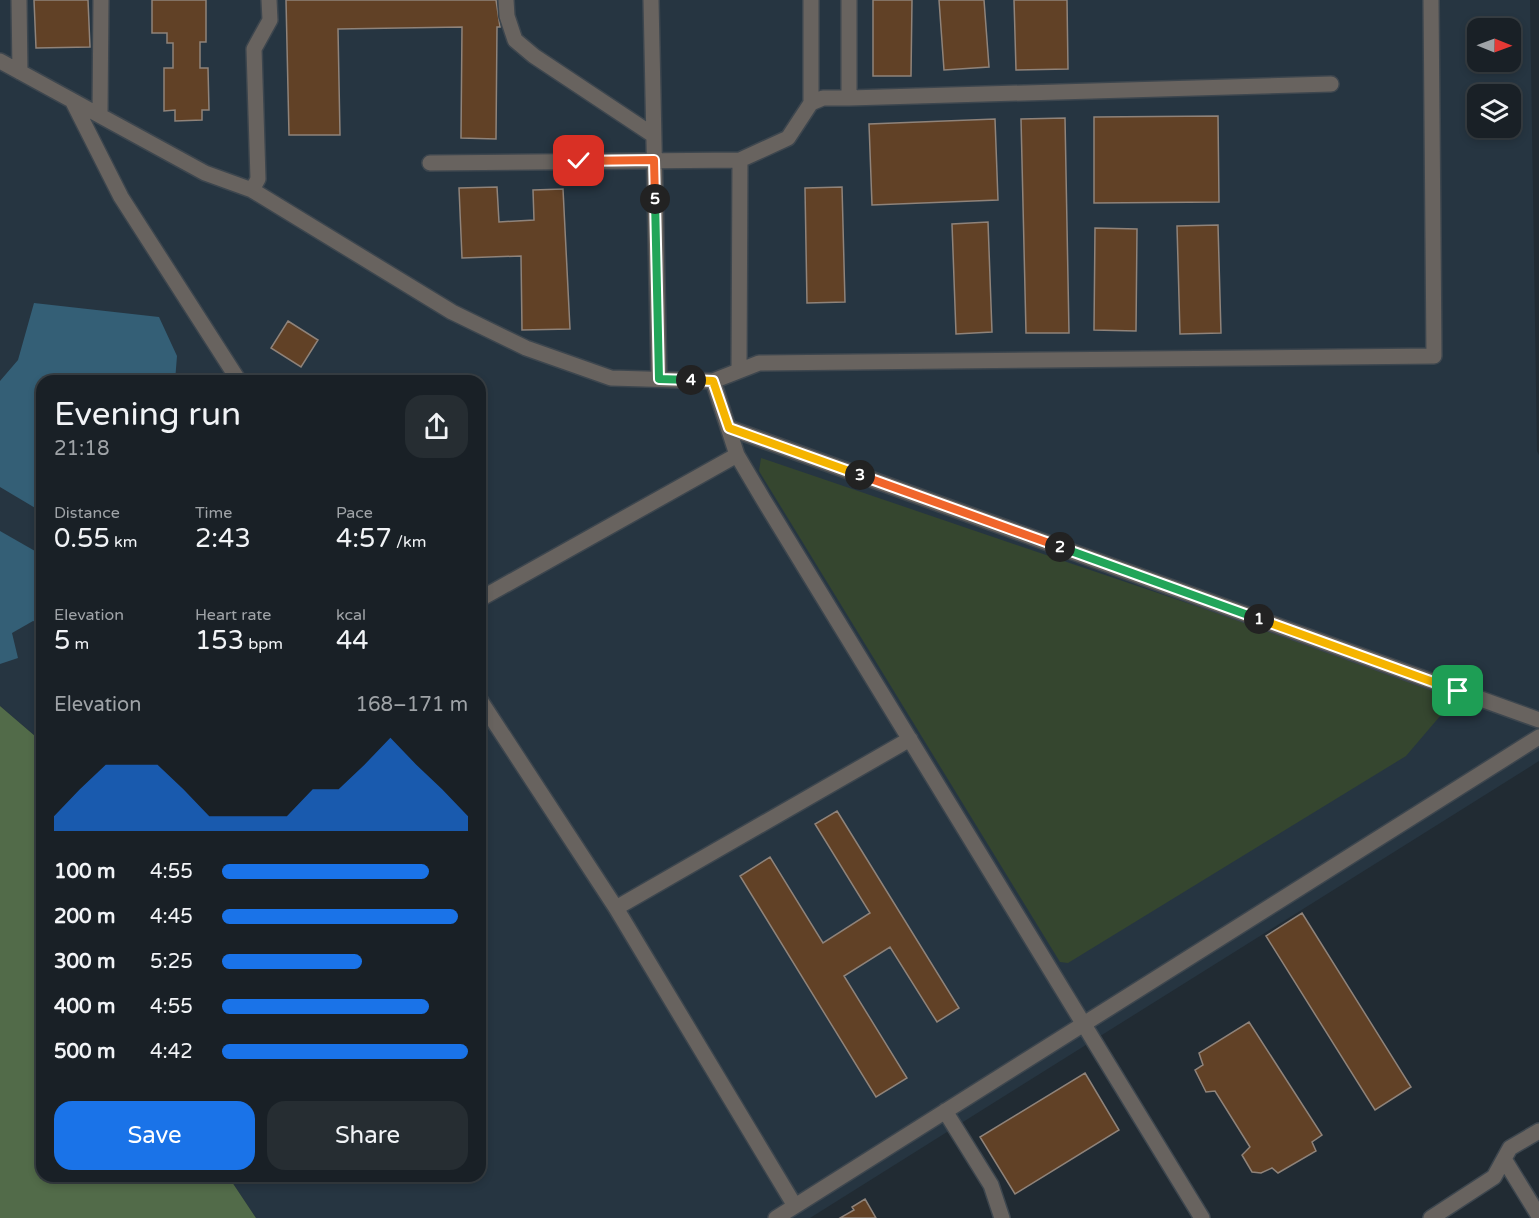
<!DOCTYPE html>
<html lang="en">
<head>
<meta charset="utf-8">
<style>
  body { margin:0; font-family:"Varela Round",sans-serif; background:#262d32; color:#f1f3f6; height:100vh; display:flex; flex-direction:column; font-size:22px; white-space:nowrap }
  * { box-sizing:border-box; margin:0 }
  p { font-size:20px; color:#9fa3a7 }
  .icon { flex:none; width:33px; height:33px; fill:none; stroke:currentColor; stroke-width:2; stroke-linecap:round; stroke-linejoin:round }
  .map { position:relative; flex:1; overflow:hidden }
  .side { position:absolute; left:36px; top:375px; width:450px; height:807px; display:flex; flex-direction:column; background:#192026; border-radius:18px; box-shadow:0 3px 9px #0003,0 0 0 2px #373e43 }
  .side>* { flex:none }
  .needle { width:39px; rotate:91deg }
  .controls { position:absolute; left:1467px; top:18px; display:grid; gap:12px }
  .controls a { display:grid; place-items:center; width:54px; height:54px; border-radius:12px; background:#192026; box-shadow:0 3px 9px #0003,0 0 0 2px #373e43; font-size:30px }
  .pin { position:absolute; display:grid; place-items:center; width:51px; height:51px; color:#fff; margin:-26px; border-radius:12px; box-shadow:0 3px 9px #0006 }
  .km { position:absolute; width:30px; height:30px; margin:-15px; border-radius:50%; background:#222; color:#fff; font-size:16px; line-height:30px; text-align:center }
  .round { display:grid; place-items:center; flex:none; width:63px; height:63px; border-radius:18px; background:#262d32 }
  .head { display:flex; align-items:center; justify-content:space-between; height:102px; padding:0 18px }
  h1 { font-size:33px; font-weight:600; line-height:45px }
  .metrics { display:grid; grid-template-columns:repeat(3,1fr); gap:9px; height:102px; padding:6px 18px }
  .metrics div { display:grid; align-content:center }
  .metrics b { font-size:26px; font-weight:600 }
  .metrics small { font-size:16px; font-weight:400 }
  .metrics p { font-size:16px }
  .chart { height:168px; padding:12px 18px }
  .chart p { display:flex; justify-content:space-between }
  .chart svg { width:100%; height:108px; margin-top:6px; fill:#1a73e8; opacity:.7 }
  .primary-button { display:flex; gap:12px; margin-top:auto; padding:12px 18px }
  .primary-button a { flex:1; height:69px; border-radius:18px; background:#1a73e8; color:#fff; font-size:24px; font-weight:600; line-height:69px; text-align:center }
  .primary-button a+a { background:#262d32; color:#f1f3f6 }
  ul { padding:0 18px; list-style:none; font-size:20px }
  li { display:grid; grid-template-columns:96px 72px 1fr; align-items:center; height:45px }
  li i { height:15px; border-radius:8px; background:#1a73e8 }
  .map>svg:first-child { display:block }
  .built { fill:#263541; fill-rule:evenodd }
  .green { fill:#35462f }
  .forest { fill:#526b49 }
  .water { fill:#345f76 }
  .building { fill:#614126; stroke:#8f837a; stroke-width:1.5 }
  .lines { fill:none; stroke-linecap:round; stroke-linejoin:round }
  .minor-casing { stroke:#3d464e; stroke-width:18 }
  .minor { stroke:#68635f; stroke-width:15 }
  .split-1-casing { stroke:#fff; stroke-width:12 }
  .split-2-casing { stroke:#fff; stroke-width:12 }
  .split-3-casing { stroke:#fff; stroke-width:12 }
  .split-4-casing { stroke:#fff; stroke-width:12 }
  .split-5-casing { stroke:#fff; stroke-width:12 }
  .split-6-casing { stroke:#fff; stroke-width:12 }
  .split-1 { stroke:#f5b400; stroke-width:8 }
  .split-2 { stroke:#22a559; stroke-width:8 }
  .split-3 { stroke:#f0652b; stroke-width:8 }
  .split-4 { stroke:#f5b400; stroke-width:8 }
  .split-5 { stroke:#22a559; stroke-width:8 }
  .split-6 { stroke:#f0652b; stroke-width:8 }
</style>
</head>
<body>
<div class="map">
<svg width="1539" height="1218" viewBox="0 0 1539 1218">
  <rect width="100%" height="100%" fill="#212b33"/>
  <!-- built -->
  <path class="built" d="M 0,0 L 1530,0 L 1537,451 L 1539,455 L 1539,761 L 810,1218 L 256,1218 L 228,1176 L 480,1176 L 480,381 L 42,381 L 42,742 L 0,706 ZM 1478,28 L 1510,28 L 1510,62 L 1478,62 ZM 1478,94 L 1510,94 L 1510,128 L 1478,128 Z"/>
  <!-- green -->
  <path class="green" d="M 761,458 L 1458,695 L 1406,756 L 1068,963 L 1060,962 L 759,471 Z"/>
  <!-- forest -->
  <path class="forest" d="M 0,706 L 42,742 L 42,1176 L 228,1176 L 256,1218 L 0,1218 Z"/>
  <!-- water -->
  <path class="water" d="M 34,303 L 159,317 L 177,356 L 175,381 L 42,381 L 42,512 L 0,487 L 0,381 L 18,360 Z
    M 0,531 L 42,555 L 42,624 L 33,621 L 12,633 L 18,658 L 0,664 Z"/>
  <!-- building -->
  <path class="building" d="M 34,0 L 88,0 L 90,47 L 36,48 Z
    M 152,0 L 206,0 L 206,42 L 200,42 L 200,68 L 208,68 L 209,110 L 202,110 L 202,120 L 175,121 L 175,110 L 164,111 L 164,68 L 173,68 L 173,43 L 167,43 L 167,33 L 152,33 Z
    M 286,0 L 496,0 L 500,27 L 497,27 L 496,139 L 461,138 L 462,27 L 338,29 L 340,135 L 289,135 Z
    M 873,0 L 912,0 L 911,76 L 873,76 Z
    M 939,0 L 984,0 L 989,67 L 944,70 Z
    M 1014,0 L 1067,0 L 1068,69 L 1016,70 Z
    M 1218,116 L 1219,202 L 1094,203 L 1094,117 Z
    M 1065,118 L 1069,333 L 1026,333 L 1021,119 Z
    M 995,119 L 998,200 L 872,205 L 869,124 Z
    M 497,187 L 499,222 L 534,220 L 533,190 L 563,189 L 570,329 L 522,330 L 521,256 L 462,258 L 459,188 Z
    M 842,187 L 845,302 L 807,303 L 805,188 Z
    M 988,222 L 992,332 L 956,334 L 952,224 Z
    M 1218,225 L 1221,333 L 1180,334 L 1177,226 Z
    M 1095,228 L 1137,229 L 1136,331 L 1094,330 Z
    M 288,321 L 318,340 L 301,367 L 271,348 Z
    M 837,811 L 959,1008 L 937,1022 L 890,947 L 844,976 L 907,1078 L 876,1097 L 740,876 L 770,857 L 823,943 L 870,913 L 815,824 Z
    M 1302,913 L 1411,1087 L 1375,1110 L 1266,936 Z
    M 1249,1022 L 1322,1135 L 1312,1142 L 1316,1151 L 1278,1173 L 1272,1168 L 1261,1173 L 1252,1172 L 1242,1155 L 1250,1147 L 1215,1091 L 1206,1092 L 1195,1070 L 1203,1065 L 1199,1053 Z
    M 1085,1073 L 1119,1130 L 1015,1194 L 980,1137 Z
    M 865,1199 L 876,1218 L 840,1218 L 854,1210 L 852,1207 Z"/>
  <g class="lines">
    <defs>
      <path id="minor" d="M 19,0 L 20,72
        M 506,0 L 507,16 L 515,40 L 534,56 L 653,135
        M 651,0 L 659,379
        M 849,0 L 849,98 L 1331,84
        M 0,61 L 205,173 L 252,190 L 452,312 L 526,348 L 611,378 L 713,381 L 759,363 L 1434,356 L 1431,0
        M 73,102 L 121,197 L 239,381
        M 811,103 L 823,98 L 849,98
        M 100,114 L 101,0
        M 430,163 L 740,160
        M 252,190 L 258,179 L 254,49 L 270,20 L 269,0
        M 739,370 L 740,160 L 788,138 L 811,103 L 811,0
        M 713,381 L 737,455 L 763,499 L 1202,1218
        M 729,428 L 1539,720
        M 480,599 L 737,455
        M 480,700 L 616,908 L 795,1206
        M 616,908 L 910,739
        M 945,1111 L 991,1185 L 1002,1218
        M 1504,1159 L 1539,1216
        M 776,1218 L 1539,737
        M 1431,1218 L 1494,1177 L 1510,1148 L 1539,1131"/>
    </defs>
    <!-- minor casing -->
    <use href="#minor" class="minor-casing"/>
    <!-- minor -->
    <use href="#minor" class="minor"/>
  </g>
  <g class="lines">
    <defs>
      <path id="split-1" d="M 1259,619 L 1458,691"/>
      <path id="split-2" d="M 1060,547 L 1259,619"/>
      <path id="split-3" d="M 860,475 L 1060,547"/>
      <path id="split-4" d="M 691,380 L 713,381 L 729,428 L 860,475"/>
      <path id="split-5" d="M 655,199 L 659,379 L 691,380"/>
      <path id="split-6" d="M 579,161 L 654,160 L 655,199"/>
    </defs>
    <!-- split-1 casing -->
    <use href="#split-1" class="split-1-casing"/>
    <!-- split-2 casing -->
    <use href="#split-2" class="split-2-casing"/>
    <!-- split-3 casing -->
    <use href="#split-3" class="split-3-casing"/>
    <!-- split-4 casing -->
    <use href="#split-4" class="split-4-casing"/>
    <!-- split-5 casing -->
    <use href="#split-5" class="split-5-casing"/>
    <!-- split-6 casing -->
    <use href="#split-6" class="split-6-casing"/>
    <!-- split-1 -->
    <use href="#split-1" class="split-1"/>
    <!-- split-2 -->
    <use href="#split-2" class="split-2"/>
    <!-- split-3 -->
    <use href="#split-3" class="split-3"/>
    <!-- split-4 -->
    <use href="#split-4" class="split-4"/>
    <!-- split-5 -->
    <use href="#split-5" class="split-5"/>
    <!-- split-6 -->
    <use href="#split-6" class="split-6"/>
  </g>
</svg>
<div class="controls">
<a><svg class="needle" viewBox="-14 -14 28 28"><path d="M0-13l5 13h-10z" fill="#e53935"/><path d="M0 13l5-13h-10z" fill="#9fa3a7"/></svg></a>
<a><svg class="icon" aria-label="layers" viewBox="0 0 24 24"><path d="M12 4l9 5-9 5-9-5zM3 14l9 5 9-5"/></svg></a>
</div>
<div class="pin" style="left:1458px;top:691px;background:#1e9e55"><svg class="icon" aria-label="arrive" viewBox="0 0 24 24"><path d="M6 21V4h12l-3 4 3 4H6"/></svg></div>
<div class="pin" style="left:579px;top:161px;background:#d93025"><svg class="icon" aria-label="check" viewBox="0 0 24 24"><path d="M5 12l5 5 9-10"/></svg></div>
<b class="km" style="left:1259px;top:619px">1</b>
<b class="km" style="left:1060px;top:547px">2</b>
<b class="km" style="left:860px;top:475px">3</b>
<b class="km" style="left:691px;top:380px">4</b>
<b class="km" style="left:655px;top:199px">5</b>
<section class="side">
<div class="head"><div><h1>Evening run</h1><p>21:18</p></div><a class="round"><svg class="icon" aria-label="share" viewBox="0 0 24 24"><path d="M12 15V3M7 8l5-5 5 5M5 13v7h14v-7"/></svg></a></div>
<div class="metrics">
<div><p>Distance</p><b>0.55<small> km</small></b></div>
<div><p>Time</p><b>2:43</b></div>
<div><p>Pace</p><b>4:57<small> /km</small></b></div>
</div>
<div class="metrics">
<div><p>Elevation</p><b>5<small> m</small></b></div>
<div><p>Heart rate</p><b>153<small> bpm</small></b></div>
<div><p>kcal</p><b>44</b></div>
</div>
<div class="chart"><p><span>Elevation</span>168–171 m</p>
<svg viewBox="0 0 160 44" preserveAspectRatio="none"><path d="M0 44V38L10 27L20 17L30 17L40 17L50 27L60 38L70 38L80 38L90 38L100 27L110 27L120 17L130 6L140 17L150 27L160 38V44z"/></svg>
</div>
<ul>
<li><b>100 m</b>4:55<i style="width:84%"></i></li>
<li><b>200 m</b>4:45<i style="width:96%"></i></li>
<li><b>300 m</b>5:25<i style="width:57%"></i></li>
<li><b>400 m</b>4:55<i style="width:84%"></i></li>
<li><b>500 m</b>4:42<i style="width:100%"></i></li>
</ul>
<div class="primary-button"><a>Save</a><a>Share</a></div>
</section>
</div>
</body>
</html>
